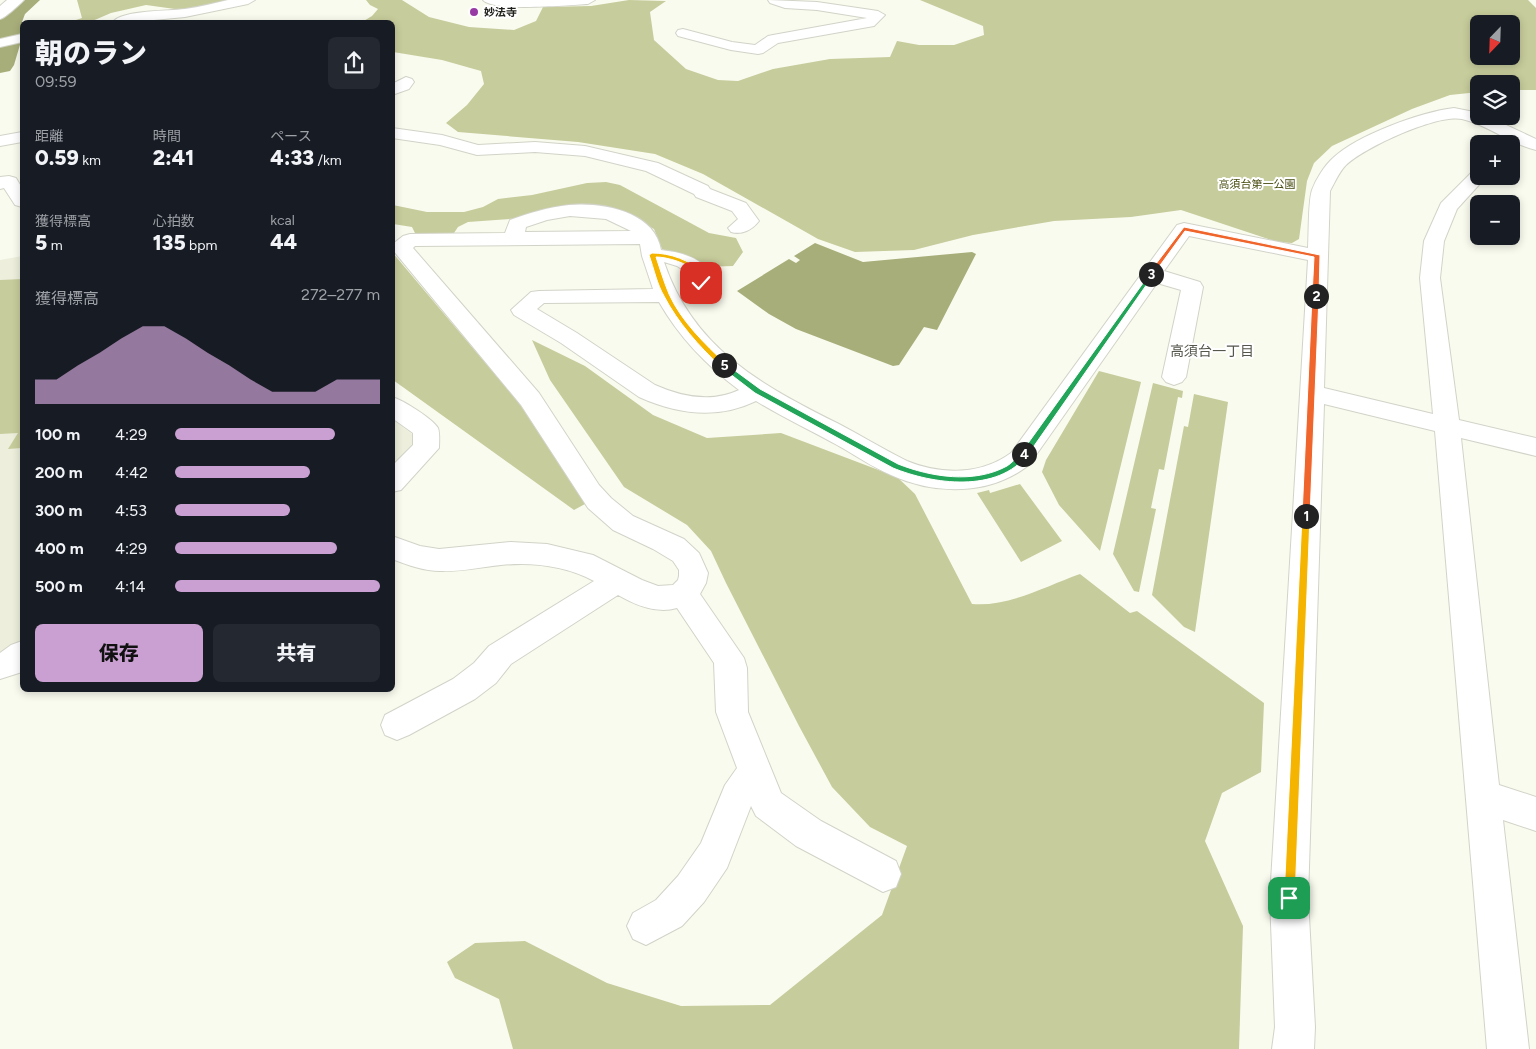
<!DOCTYPE html>
<html lang="ja">
<head>
<meta charset="utf-8">
<style>
  body { margin:0; font-family:Figtree,"Noto Sans JP",sans-serif; background:#242831; color:#f1f3f6; height:100vh; display:flex; flex-direction:column; font-size:19px; white-space:nowrap }
  * { box-sizing:border-box; margin:0 }
  p { font-size:16px; color:#9ea1a6 }
  .icon { flex:none; width:28px; height:28px; fill:none; stroke:currentColor; stroke-width:2; stroke-linecap:round; stroke-linejoin:round }
  .map { position:relative; flex:1; overflow:hidden }
  .sheet { position:absolute; left:20px; top:20px; width:375px; height:672px; display:flex; flex-direction:column; background:#171b24; border-radius:8px; box-shadow:0 2px 8px #0003 }
  .sheet>* { flex:none }
  .needle { width:32px; rotate:203deg }
  .buttons { position:absolute; left:1470px; top:15px; display:grid; gap:10px }
  .buttons a { display:grid; place-items:center; width:50px; height:50px; border-radius:8px; background:#171b24; box-shadow:0 2px 8px #0003; font-size:25px }
  .pin { position:absolute; display:grid; place-items:center; width:42px; height:42px; color:#fff; margin:-21px; border-radius:10px; box-shadow:0 2px 8px #0006 }
  .km { position:absolute; width:25px; height:25px; margin:-12px; border-radius:50%; background:#222; color:#fff; font-size:14px; line-height:25px; text-align:center }
  .round { display:grid; place-items:center; flex:none; width:52px; height:52px; border-radius:8px; background:#242831 }
  .headline { display:flex; align-items:center; justify-content:space-between; height:85px; padding:0 15px }
  h1 { font-size:28px; font-weight:800; line-height:38px }
  .stats { display:grid; grid-template-columns:repeat(3,1fr); gap:8px; height:85px; padding:5px 15px }
  .stats div { display:grid; align-content:center }
  .stats b { font-size:21px; font-weight:800 }
  .stats small { font-size:14px; font-weight:400 }
  .stats p { font-size:14px }
  .chart { height:140px; padding:10px 15px }
  .chart p { display:flex; justify-content:space-between }
  .chart svg { width:100%; height:90px; margin-top:5px; fill:#c9a0d1; opacity:.7 }
  .action { display:flex; gap:10px; margin-top:auto; padding:10px 15px }
  .action a { flex:1; height:58px; border-radius:8px; background:#c9a0d1; color:#111; font-size:20px; font-weight:800; line-height:58px; text-align:center }
  .action a+a { background:#242831; color:#f1f3f6 }
  ul { padding:0 15px; list-style:none; font-size:16px }
  li { display:grid; grid-template-columns:80px 60px 1fr; align-items:center; height:38px }
  li i { height:12px; border-radius:6px; background:#c9a0d1 }
  .map>svg:first-child { display:block }
  .built { fill:#edefdc }
  .green { fill:#c7cc9c; fill-rule:evenodd }
  .water { fill:#a8ae7a }
  .lines { fill:none; stroke-linecap:round; stroke-linejoin:round }
  .river { fill:#a8ae7a; fill-rule:evenodd }
  .minor-casing { stroke:#d2d3c8; stroke-width:2 }
  .minor { fill:#fff; fill-rule:evenodd }
  .split-1 { fill:#f5b400; stroke:#fff }
  .split-2 { fill:#f0652b; stroke:#fff }
  .split-3 { fill:#f0652b; stroke:#fff }
  .split-4 { fill:#22a559; stroke:#fff }
  .split-5 { fill:#22a559; stroke:#fff }
  .split-6 { fill:#f5b400; stroke:#fff }
  .poi-dot { fill:#983aa4; stroke:#fff; stroke-width:2 }
  .labels { text-anchor:middle; stroke-width:4; stroke-linejoin:round; paint-order:stroke }
  .far-poi-label { font-size:11px; font-weight:bold; fill:#21211d; stroke:#fff; text-anchor:start }
  .far-park-label { font-size:11px; fill:#484b0e; stroke:#fff }
  .neighbourhood-label { font-size:14px; fill:#55564c; stroke:#fff }
</style>
</head>
<body>
<div class="map">
<svg width="1536" height="1049" viewBox="0 0 1536 1049">
  <rect width="100%" height="100%" fill="#fafbef"/>
  <!-- built -->
  <path class="built" d="M 22,256 L 22,648 L 10,658 L 0,661 L 0,260 Z
    M 392,419 L 412,434 L 412,447 L 392,468 Z"/>
  <!-- green -->
  <path class="green" d="M 77,0 L 239,0 L 182,10 L 146,5 L 111,13 L 90,22 L 70,22 L 82,18 Z
    M 366,0 L 402,0 L 429,17 L 469,27 L 514,30 L 536,21 L 543,7 L 591,6 L 629,0 L 666,1 L 650,12 L 654,40 L 686,69 L 718,80 L 738,81 L 773,69 L 830,59 L 890,57 L 897,41 L 919,45 L 954,45 L 984,35 L 983,26 L 920,0 L 1528,0 L 1536,8 L 1536,90 L 1511,90 L 1511,84 L 1479,84 L 1479,92 L 1450,95 L 1412,109 L 1332,146 L 1314,163 L 1307,181 L 1299,239 L 1292,243 L 1277,242 L 1181,210 L 1131,217 L 1054,221 L 973,235 L 914,250 L 855,252 L 818,239 L 703,174 L 655,154 L 578,142 L 458,132 L 446,123 L 467,105 L 484,84 L 481,71 L 442,60 L 393,52 L 392,22 L 362,22 L 372,16 L 378,9 L 370,5 ZM 1479,24 L 1511,24 L 1511,56 L 1479,56 Z
    M 606,182 L 620,185 L 709,233 L 736,238 L 743,252 L 733,266 L 702,267 L 662,249 L 654,229 L 619,211 L 468,222 L 458,227 L 454,233 L 415,233 L 412,227 L 393,224 L 393,205 L 427,212 L 464,212 L 483,207 L 498,199 L 532,195 L 587,183 Z
    M 392,252 L 519,403 L 585,504 L 574,510 L 393,380 Z
    M 22,279 L 22,448 L 8,449 L 18,433 L 0,434 L 0,280 Z
    M 532,340 L 585,366 L 653,415 L 707,438 L 781,433 L 897,477 L 915,494 L 972,604 C 1009,607 1046,586 1080,574 L 1130,613 L 1137,611 L 1264,703 L 1261,772 L 1222,793 L 1205,841 L 1243,926 L 1239,1049 L 513,1049 L 499,999 L 455,978 L 447,962 L 475,943 L 525,941 L 607,983 L 681,1006 L 770,1005 L 882,915 L 907,846 L 870,827 L 832,787 L 799,726 L 726,583 L 711,551 L 687,525 L 624,487 L 550,380 Z
    M 1099,371 L 1141,382 L 1100,551 L 1059,505 L 1042,472 L 1046,460 Z
    M 1153,383 L 1183,391 L 1182,398 L 1178,397 L 1164,470 L 1159,469 L 1151,508 L 1156,509 L 1139,592 L 1134,591 L 1113,554 Z
    M 1194,394 L 1228,402 L 1195,632 L 1184,627 L 1152,595 L 1184,426 L 1188,427 Z
    M 1020,484 L 1062,541 L 1021,562 L 977,493 L 989,490 L 990,493 Z"/>
  <!-- water -->
  <path class="water" d="M 815,243 L 863,262 L 972,252 L 976,254 L 937,330 L 924,327 L 899,365 L 893,366 L 796,329 L 769,314 L 737,291 L 789,259 L 796,263 L 800,260 L 794,256 Z"/>
  <g class="lines">
    <!-- river -->
    <path class="river" d="M 13,0 L 40,0 L 25,14 L 22,22 L 22,38 L 14,65 L 10,71 L 0,73 L 0,15 L 5,6 Z"/>
    <defs>
      <path id="minor" d="M 7,0 L 24,0 C 20,4 5,18 0,19 L 0,6 Z
        M 228,0 L 255,0 L 248,4 L 185,17 L 133,22 L 113,22 C 122,10 169,11 185,9 C 200,7 214,3 228,0 Z
        M 483,0 L 595,0 L 588,4 C 570,5 493,12 483,0 Z
        M 768,0 L 817,2 L 878,11 L 885,15 L 874,26 L 778,43 L 763,53 L 758,54 L 731,50 L 678,36 L 676,33 L 678,30 L 683,29 L 732,42 L 755,45 L 768,36 L 773,35 L 867,18 L 817,10 L 785,8 L 770,3 Z
        M 22,34 L 22,42 L 0,47 L 0,39 Z
        M 406,77 L 412,79 L 414,82 L 409,89 L 392,95 L 392,84 Z
        M 1454,108 L 1479,113 L 1479,116 L 1491,118 L 1536,139 L 1536,150 C 1510,144 1488,125 1462,119 C 1437,114 1365,147 1346,165 C 1339,172 1335,182 1330,191 L 1324,388 L 1433,414 L 1420,278 L 1424,241 L 1441,203 L 1473,171 L 1479,170 L 1479,176 L 1487,176 L 1457,209 L 1444,241 L 1440,278 L 1459,420 L 1536,438 L 1536,456 L 1461,438 L 1499,785 L 1536,797 L 1536,831 L 1503,820 L 1529,1049 L 1487,1049 L 1435,431 L 1324,404 L 1308,898 L 1315,1027 L 1314,1049 L 1272,1049 L 1275,1027 L 1270,898 L 1308,260 L 1189,236 L 1164,271 L 1200,282 L 1203,287 L 1186,377 L 1182,382 L 1174,385 L 1166,382 L 1162,377 L 1181,290 L 1157,283 L 1029,465 C 989,496 935,495 891,475 C 872,467 855,455 837,445 C 810,430 782,417 756,401 C 717,420 677,414 639,397 L 561,343 L 514,315 L 511,310 L 531,292 L 539,291 L 653,289 L 642,256 L 640,244 L 415,246 L 413,248 L 539,393 L 599,485 L 611,498 L 633,516 L 684,539 L 699,553 L 708,573 L 706,583 L 700,594 L 744,658 L 747,668 L 748,712 L 781,793 L 821,821 L 896,861 L 901,874 L 896,887 L 883,892 L 796,846 L 756,816 L 751,806 L 727,868 L 704,902 L 682,926 L 646,945 L 633,939 L 627,926 L 633,913 L 656,900 L 678,876 L 701,843 L 725,785 L 737,768 L 716,712 L 714,663 L 677,608 C 657,614 635,605 618,595 L 511,664 L 496,683 L 475,699 L 409,735 L 397,740 L 385,735 L 381,725 L 385,715 L 453,679 L 474,663 L 489,646 L 594,581 C 566,566 532,562 501,565 C 481,567 461,572 440,571 C 424,571 408,565 392,559 L 392,536 L 420,546 L 439,549 L 511,542 L 547,544 L 593,555 L 642,580 L 658,586 L 673,585 L 678,580 L 679,576 L 679,570 L 673,561 L 653,549 L 613,530 L 588,508 L 521,405 L 392,249 L 394,243 L 403,236 L 410,234 L 505,233 L 510,220 C 529,213 549,207 569,205 C 601,202 655,211 661,250 C 680,252 700,257 710,273 L 710,280 L 715,287 L 712,292 L 704,293 L 696,292 L 688,280 L 688,273 L 677,266 L 664,262 C 693,348 761,385 837,423 C 860,435 883,449 907,461 C 941,475 981,475 1011,453 L 1177,225 L 1184,223 L 1308,248 C 1309,234 1308,202 1312,190 C 1316,179 1325,165 1333,158 C 1357,135 1421,112 1454,108 ZM 570,216 L 606,219 L 631,231 L 525,232 L 526,227 L 547,220 ZM 659,302 C 679,337 707,366 739,390 C 712,403 682,397 655,385 L 577,333 L 537,309 L 544,303 Z
        M 392,128 L 442,135 L 478,145 L 535,142 L 585,146 L 658,163 L 708,186 L 710,189 L 746,203 L 759,221 C 752,230 742,235 731,232 L 728,228 L 738,219 L 732,211 L 696,197 L 694,194 L 646,171 L 585,156 L 535,152 L 477,155 L 440,145 L 392,138 Z
        M 22,132 L 22,142 L 0,146 L 0,136 Z
        M 9,176 L 16,178 L 22,188 L 22,207 L 15,205 L 4,188 L 0,189 L 0,177 Z
        M 392,397 C 403,400 433,419 438,428 C 440,434 439,442 439,448 L 401,490 L 392,492 L 392,466 L 413,445 L 413,433 L 392,418 Z
        M 22,641 L 22,672 L 0,679 L 0,653 L 11,645 Z"/>
    </defs>
    <!-- minor casing -->
    <use href="#minor" class="minor-casing"/>
    <!-- minor -->
    <use href="#minor" class="minor"/>
  </g>
  <!-- split-1 -->
  <path class="split-1" d="M 1306,513 L 1310,516 L 1295,898 L 1293,902 L 1289,903 L 1285,902 L 1284,898 L 1302,516 Z"/>
  <!-- split-2 -->
  <path class="split-2" d="M 1316,295 L 1319,296 L 1310,516 L 1306,519 L 1302,516 L 1312,296 Z"/>
  <!-- split-3 -->
  <path class="split-3" d="M 1184,227 L 1320,255 L 1319,296 L 1316,298 L 1312,296 L 1314,257 L 1185,231 L 1153,275 L 1149,275 L 1149,273 Z"/>
  <!-- split-4 -->
  <path class="split-4" d="M 1151,272 L 1154,274 L 1027,456 L 1021,456 L 1021,453 Z"/>
  <!-- split-5 -->
  <path class="split-5" d="M 721,364 L 726,364 L 760,389 L 898,464 C 931,477 974,484 1007,466 C 1012,463 1017,457 1021,453 L 1027,453 L 1028,454 C 998,494 932,484 893,468 L 755,393 L 721,367 Z"/>
  <!-- split-6 -->
  <path class="split-6" d="M 652,253 C 670,253 690,260 703,273 L 704,283 L 699,284 C 698,281 698,276 696,273 C 689,263 667,257 656,257 C 660,269 664,282 669,294 C 681,321 705,344 726,364 L 726,367 L 721,367 C 699,346 678,323 664,296 C 657,284 654,269 649,255 Z"/>
  <!-- markers -->
  <circle class="poi-dot" cx="474" cy="12" r="5"/>
  <g class="labels">
    <!-- far-poi labels -->
    <g class="far-poi-label">
      <text x="484" y="16">妙法寺</text>
    </g>
    <!-- far-park labels -->
    <g class="far-park-label">
      <text x="1257" y="188">高須台第一公園</text>
    </g>
    <!-- neighbourhood labels -->
    <g class="neighbourhood-label">
      <text x="1212" y="356">高須台一丁目</text>
    </g>
  </g>
</svg>
<div class="buttons">
<a><svg class="needle" viewBox="-14 -14 28 28"><path d="M0-13l5 13h-10z" fill="#e53935"/><path d="M0 13l5-13h-10z" fill="#9ea1a6"/></svg></a>
<a><svg class="icon" aria-label="layers" viewBox="0 0 24 24"><path d="M12 4l9 5-9 5-9-5zM3 14l9 5 9-5"/></svg></a>
<a>+</a>
<a>−</a>
</div>
<div class="pin" style="left:1289px;top:898px;background:#1e9e55"><svg class="icon" aria-label="arrive" viewBox="0 0 24 24"><path d="M6 21V4h12l-3 4 3 4H6"/></svg></div>
<div class="pin" style="left:701px;top:283px;background:#d93025"><svg class="icon" aria-label="check" viewBox="0 0 24 24"><path d="M5 12l5 5 9-10"/></svg></div>
<b class="km" style="left:1306px;top:516px">1</b>
<b class="km" style="left:1316px;top:296px">2</b>
<b class="km" style="left:1151px;top:274px">3</b>
<b class="km" style="left:1024px;top:454px">4</b>
<b class="km" style="left:724px;top:365px">5</b>
<section class="sheet">
<div class="headline"><div><h1>朝のラン</h1><p>09:59</p></div><a class="round"><svg class="icon" aria-label="share" viewBox="0 0 24 24"><path d="M12 15V3M7 8l5-5 5 5M5 13v7h14v-7"/></svg></a></div>
<div class="stats">
<div><p>距離</p><b>0.59<small> km</small></b></div>
<div><p>時間</p><b>2:41</b></div>
<div><p>ペース</p><b>4:33<small> /km</small></b></div>
</div>
<div class="stats">
<div><p>獲得標高</p><b>5<small> m</small></b></div>
<div><p>心拍数</p><b>135<small> bpm</small></b></div>
<div><p>kcal</p><b>44</b></div>
</div>
<div class="chart"><p><span>獲得標高</span>272–277 m</p>
<svg viewBox="0 0 160 44" preserveAspectRatio="none"><path d="M0 44V32L10 32L20 25L30 19L40 12L50 6L60 6L70 12L80 19L90 25L100 32L110 38L120 38L130 38L140 32L150 32L160 32V44z"/></svg>
</div>
<ul>
<li><b>100 m</b>4:29<i style="width:78%"></i></li>
<li><b>200 m</b>4:42<i style="width:66%"></i></li>
<li><b>300 m</b>4:53<i style="width:56%"></i></li>
<li><b>400 m</b>4:29<i style="width:79%"></i></li>
<li><b>500 m</b>4:14<i style="width:100%"></i></li>
</ul>
<div class="action"><a>保存</a><a>共有</a></div>
</section>
</div>
</body>
</html>
